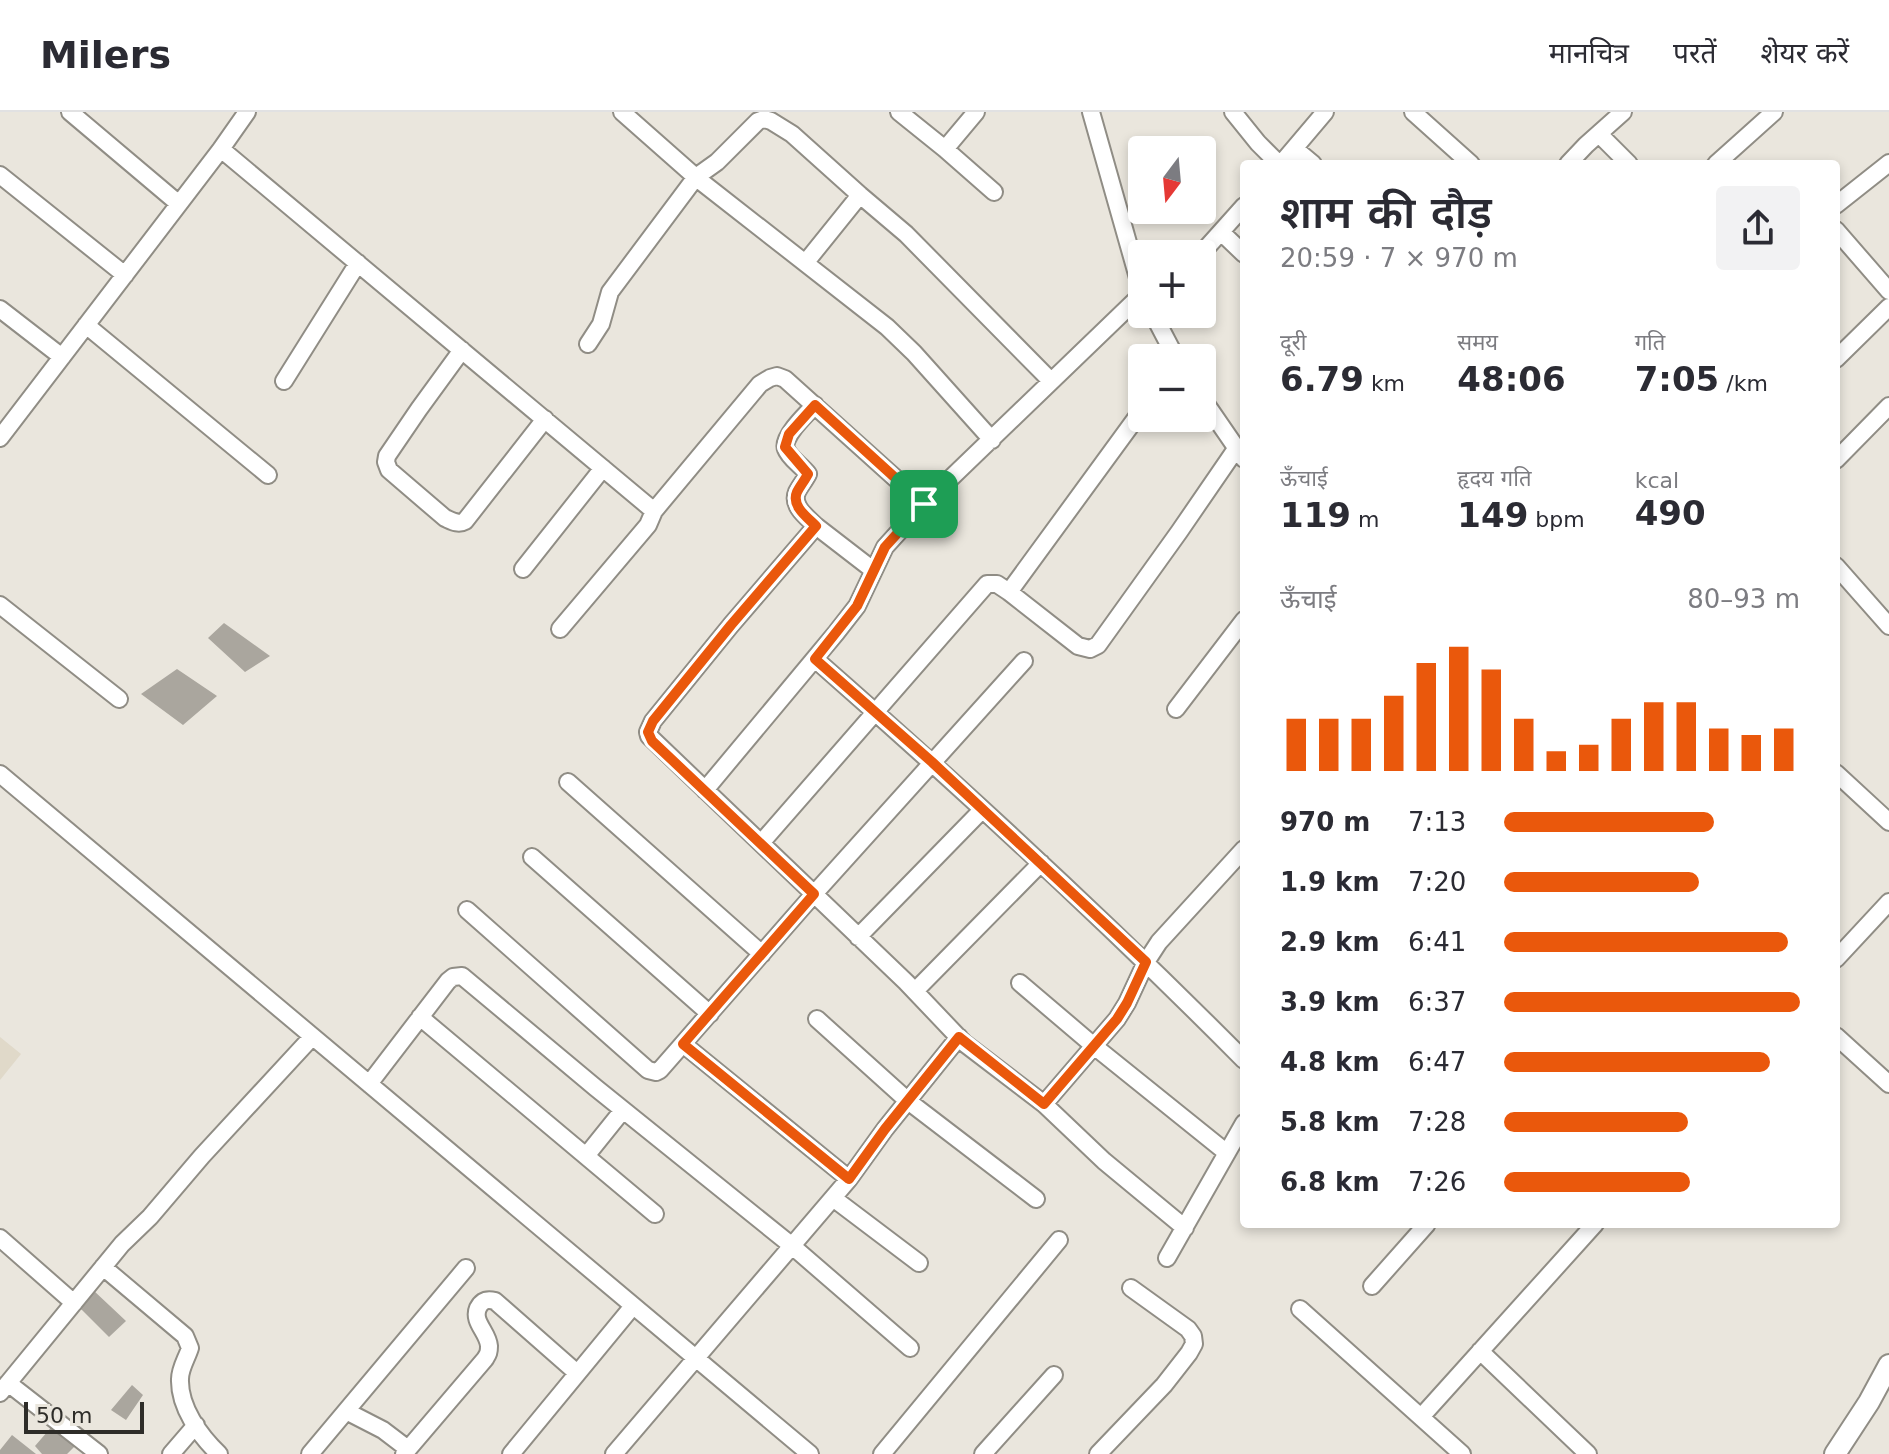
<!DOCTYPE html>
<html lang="hi">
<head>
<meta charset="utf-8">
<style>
  body { margin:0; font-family:"DejaVu Sans","Noto Sans Devanagari",sans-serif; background:#f2f2f3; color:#2b2b33; height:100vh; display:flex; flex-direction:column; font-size:30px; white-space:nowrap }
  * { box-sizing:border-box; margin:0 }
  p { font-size:26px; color:#7c7c81 }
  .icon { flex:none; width:44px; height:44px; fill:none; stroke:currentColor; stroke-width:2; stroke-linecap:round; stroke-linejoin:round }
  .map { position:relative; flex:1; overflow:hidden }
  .panel { position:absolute; left:1240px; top:48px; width:600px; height:1068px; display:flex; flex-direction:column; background:#fff; border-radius:8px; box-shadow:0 4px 12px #0003 }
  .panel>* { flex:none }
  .needle { width:52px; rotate:196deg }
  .buttons { position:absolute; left:1128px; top:24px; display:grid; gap:16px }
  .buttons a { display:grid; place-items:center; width:88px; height:88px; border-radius:8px; background:#fff; box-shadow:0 4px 12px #0003; font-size:40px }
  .scale { position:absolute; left:24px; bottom:20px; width:120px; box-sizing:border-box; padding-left:8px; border:4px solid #2e2d29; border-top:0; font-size:22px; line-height:28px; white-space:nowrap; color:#2e2d29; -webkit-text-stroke:6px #eae6dd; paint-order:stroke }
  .pin { position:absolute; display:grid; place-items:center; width:68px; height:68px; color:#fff; margin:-34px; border-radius:16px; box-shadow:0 4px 12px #0006 }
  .round { display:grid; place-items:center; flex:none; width:84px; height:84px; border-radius:8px; background:#f2f2f3 }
  .head { display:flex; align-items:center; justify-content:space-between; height:136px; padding:0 40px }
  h1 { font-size:44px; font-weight:600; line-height:60px }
  .figures { display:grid; grid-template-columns:repeat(3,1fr); gap:12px; height:136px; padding:8px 40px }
  .figures div { display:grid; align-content:center }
  .figures b { font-size:34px; font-weight:600 }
  .figures small { font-size:22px; font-weight:400 }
  .figures p { font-size:22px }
  .chart { height:224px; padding:16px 40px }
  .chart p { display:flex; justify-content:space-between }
  .chart svg { width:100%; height:144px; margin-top:8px; stroke:#ea580c; stroke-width:6 }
  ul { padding:0 40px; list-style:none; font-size:26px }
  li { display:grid; grid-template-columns:128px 96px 1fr; align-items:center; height:60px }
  li i { height:20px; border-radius:10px; background:#ea580c }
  header { display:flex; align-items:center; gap:48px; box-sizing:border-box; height:112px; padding:0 40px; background:#fff; border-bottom:2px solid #e1e1e2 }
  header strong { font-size:38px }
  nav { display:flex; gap:44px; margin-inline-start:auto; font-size:28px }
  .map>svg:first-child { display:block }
  .built { fill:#e0d9c9 }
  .building { fill:#aaa69e }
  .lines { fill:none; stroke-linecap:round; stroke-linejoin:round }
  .minor-casing { stroke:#908d85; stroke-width:20 }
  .major-casing { stroke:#908d85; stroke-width:24 }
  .minor { stroke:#fff; stroke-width:16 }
  .major { stroke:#fff; stroke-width:20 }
  .route-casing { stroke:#fff; stroke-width:16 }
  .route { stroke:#ea580c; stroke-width:10 }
</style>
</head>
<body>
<header>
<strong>Milers</strong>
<nav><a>मानचित्र</a><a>परतें</a><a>शेयर करें</a></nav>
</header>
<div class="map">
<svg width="1889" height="1342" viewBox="0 0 1889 1342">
  <rect width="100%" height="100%" fill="#eae6dd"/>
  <!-- built -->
  <path class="built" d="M 0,925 L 21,942 L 0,968 Z"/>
  <!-- building -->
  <path class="building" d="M 224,511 L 270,544 L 245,560 L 208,526 Z
    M 177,557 L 217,584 L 183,613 L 141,582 Z
    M 93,1178 L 126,1209 L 109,1225 L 79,1195 Z
    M 132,1273 L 143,1283 L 126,1308 L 111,1298 Z
    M 54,1312 L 76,1333 L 67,1342 L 42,1342 L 35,1334 Z
    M 12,1323 L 36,1342 L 0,1342 L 0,1338 Z"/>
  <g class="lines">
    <defs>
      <path id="minor" d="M 70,0 L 179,92
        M 622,0 L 699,68 L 887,215 L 914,241 L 992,328
        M 899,0 L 945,37 L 994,80
        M 1091,0 L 1142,180
        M 1233,0 L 1258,31 L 1279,52
        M 1413,0 L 1471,52
        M 1599,22 L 1629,52
        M 221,37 L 654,399 L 760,272 L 770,266 L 777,264 L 785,267 L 924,392 L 1142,182
        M 945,37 L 976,0
        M 1295,37 L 1313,52
        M 1281,52 L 1325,0
        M 1568,52 L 1586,33 L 1623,0
        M 1716,52 L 1774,0
        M 0,63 L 125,163
        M 1836,93 L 1889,51
        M 1836,118 L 1889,179
        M 1221,120 L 1244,142
        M 1201,142 L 1244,94
        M 806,150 L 860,83
        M 0,197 L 62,245
        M 1153,202 L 1176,246
        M 86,213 L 268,363
        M 588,232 L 601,212 L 610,180 L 696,65 L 717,50 L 758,9 L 764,7 L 771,9 L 792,22 L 860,83 L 906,122 L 1051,269
        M 462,238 L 419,297 L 387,344 L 386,350 L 389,358 L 445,406 C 452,409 458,413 465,409 L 545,307
        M 1836,247 L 1889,195
        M 284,269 L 358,151
        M 1202,286 L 1244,347
        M 815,293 C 807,301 781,326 786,337 C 789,346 802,354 808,362 C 805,368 800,374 797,380 C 791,394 807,405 816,414
        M 0,326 L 221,37 L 247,0
        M 1836,348 L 1889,294
        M 1836,454 L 1889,514
        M 523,457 L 603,356
        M 873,458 L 816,414 L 731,513 L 653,609 L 648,620 L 649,624 L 906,870 L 964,931 L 1044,992 L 1104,1049 L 1185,1116
        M 1009,480 L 1078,534 L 1090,537 L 1098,533 L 1179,420 L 1236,337
        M 0,493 L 119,587
        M 560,517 L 648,413 L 654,399
        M 815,547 C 962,676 1106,809 1244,948
        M 1176,597 L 1244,508
        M 1836,661 L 1889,710
        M 0,662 L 810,1342
        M 568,670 L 762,842
        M 705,678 L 836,521 L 857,494 L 885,435 L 924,392
        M 761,731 L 987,472 L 997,472 L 1009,480 L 1142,298
        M 532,745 L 710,902
        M 467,798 L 648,958 L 656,960 L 660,958 L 814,782 L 1024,549
        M 858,825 L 982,698
        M 1836,847 L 1889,790
        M 1020,871 L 1094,934 L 1227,1041
        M 915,879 L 1041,751
        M 420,905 L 655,1102
        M 817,907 L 908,989 L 1036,1087
        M 1836,924 L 1889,972
        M 683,932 L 849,1067
        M 369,972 L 448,869 L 453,865 L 462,864 L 596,976 L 791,1133 L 910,1236
        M 1044,992 L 1117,907 L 1127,891 L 1146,850 L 1159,830 L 1244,737
        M 586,1044 L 623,998
        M 833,1086 L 919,1151
        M 0,1126 L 74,1191
        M 1167,1146 L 1244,1011
        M 103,1155 L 185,1224 L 190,1236 C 187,1246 180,1256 180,1267 C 179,1295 200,1324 219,1342
        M 1372,1174 L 1427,1112
        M 1300,1197 L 1462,1342
        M 1480,1239 L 1588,1342
        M 8,1271 L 99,1342
        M 0,1281 L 122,1132 L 150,1105 L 202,1044 L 312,925
        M 346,1299 L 383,1318 L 408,1337
        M 1421,1305 L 1595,1112
        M 171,1342 L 196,1313
        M 310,1342 L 466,1156
        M 404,1342 L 485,1247 C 488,1242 489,1241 489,1234 C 488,1220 472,1210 478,1196 C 482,1188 487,1187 495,1189 L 577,1261
        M 511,1342 L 633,1194
        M 614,1342 L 849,1067 L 885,1017 L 959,925
        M 882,1342 L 1059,1128
        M 983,1342 L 1054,1263
        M 1098,1342 L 1164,1273 L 1189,1241 L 1194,1232 L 1193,1224 L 1188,1217 L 1131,1176"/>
      <path id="major" d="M 1835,1342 L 1869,1290 L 1889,1253"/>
    </defs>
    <!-- minor casing -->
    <use href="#minor" class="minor-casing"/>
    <!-- major casing -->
    <use href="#major" class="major-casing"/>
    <!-- minor -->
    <use href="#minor" class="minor"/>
    <!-- major -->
    <use href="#major" class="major"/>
  </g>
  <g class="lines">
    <defs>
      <path id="route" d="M 815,293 L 924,392 L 885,435 L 857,494 L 815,547 L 932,650 L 1146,850 L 1127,891 L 1117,907 L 1044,992 L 959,925 L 885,1017 L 849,1067 L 683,932 L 814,782 L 652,629 L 648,620 L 653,609 L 731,513 L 816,414 C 807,405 791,394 797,380 C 800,374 805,368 808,362 L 785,335 L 789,322 Z"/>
    </defs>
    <!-- route casing -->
    <use href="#route" class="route-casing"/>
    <!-- route -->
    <use href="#route" class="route"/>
  </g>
</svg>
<div class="buttons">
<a><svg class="needle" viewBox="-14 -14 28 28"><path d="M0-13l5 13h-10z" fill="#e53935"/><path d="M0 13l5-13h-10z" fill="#7c7c81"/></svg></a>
<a>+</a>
<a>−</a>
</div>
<div class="scale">50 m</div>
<div class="pin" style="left:924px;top:392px;background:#1e9e55"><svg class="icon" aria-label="arrive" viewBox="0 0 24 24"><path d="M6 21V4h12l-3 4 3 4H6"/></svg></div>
<section class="panel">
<div class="head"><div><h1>शाम की दौड़</h1><p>20:59 · 7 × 970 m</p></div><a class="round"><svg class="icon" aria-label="share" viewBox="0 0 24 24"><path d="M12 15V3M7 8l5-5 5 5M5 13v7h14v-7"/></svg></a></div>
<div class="figures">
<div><p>दूरी</p><b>6.79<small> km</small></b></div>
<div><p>समय</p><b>48:06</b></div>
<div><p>गति</p><b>7:05<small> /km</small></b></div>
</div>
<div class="figures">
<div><p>ऊँचाई</p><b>119<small> m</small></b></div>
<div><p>हृदय गति</p><b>149<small> bpm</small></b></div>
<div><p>kcal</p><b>490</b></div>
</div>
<div class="chart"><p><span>ऊँचाई</span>80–93 m</p>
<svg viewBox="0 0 160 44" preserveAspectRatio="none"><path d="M5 44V28M15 44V28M25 44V28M35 44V21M45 44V11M55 44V6M65 44V13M75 44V28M85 44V38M95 44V36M105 44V28M115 44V23M125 44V23M135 44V31M145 44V33M155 44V31"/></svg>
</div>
<ul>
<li><b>970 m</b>7:13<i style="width:71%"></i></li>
<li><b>1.9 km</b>7:20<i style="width:66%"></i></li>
<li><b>2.9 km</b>6:41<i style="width:96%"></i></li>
<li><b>3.9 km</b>6:37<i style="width:100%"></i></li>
<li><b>4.8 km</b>6:47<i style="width:90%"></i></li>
<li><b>5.8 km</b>7:28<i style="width:62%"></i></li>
<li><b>6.8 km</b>7:26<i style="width:63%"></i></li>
</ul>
</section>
</div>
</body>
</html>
